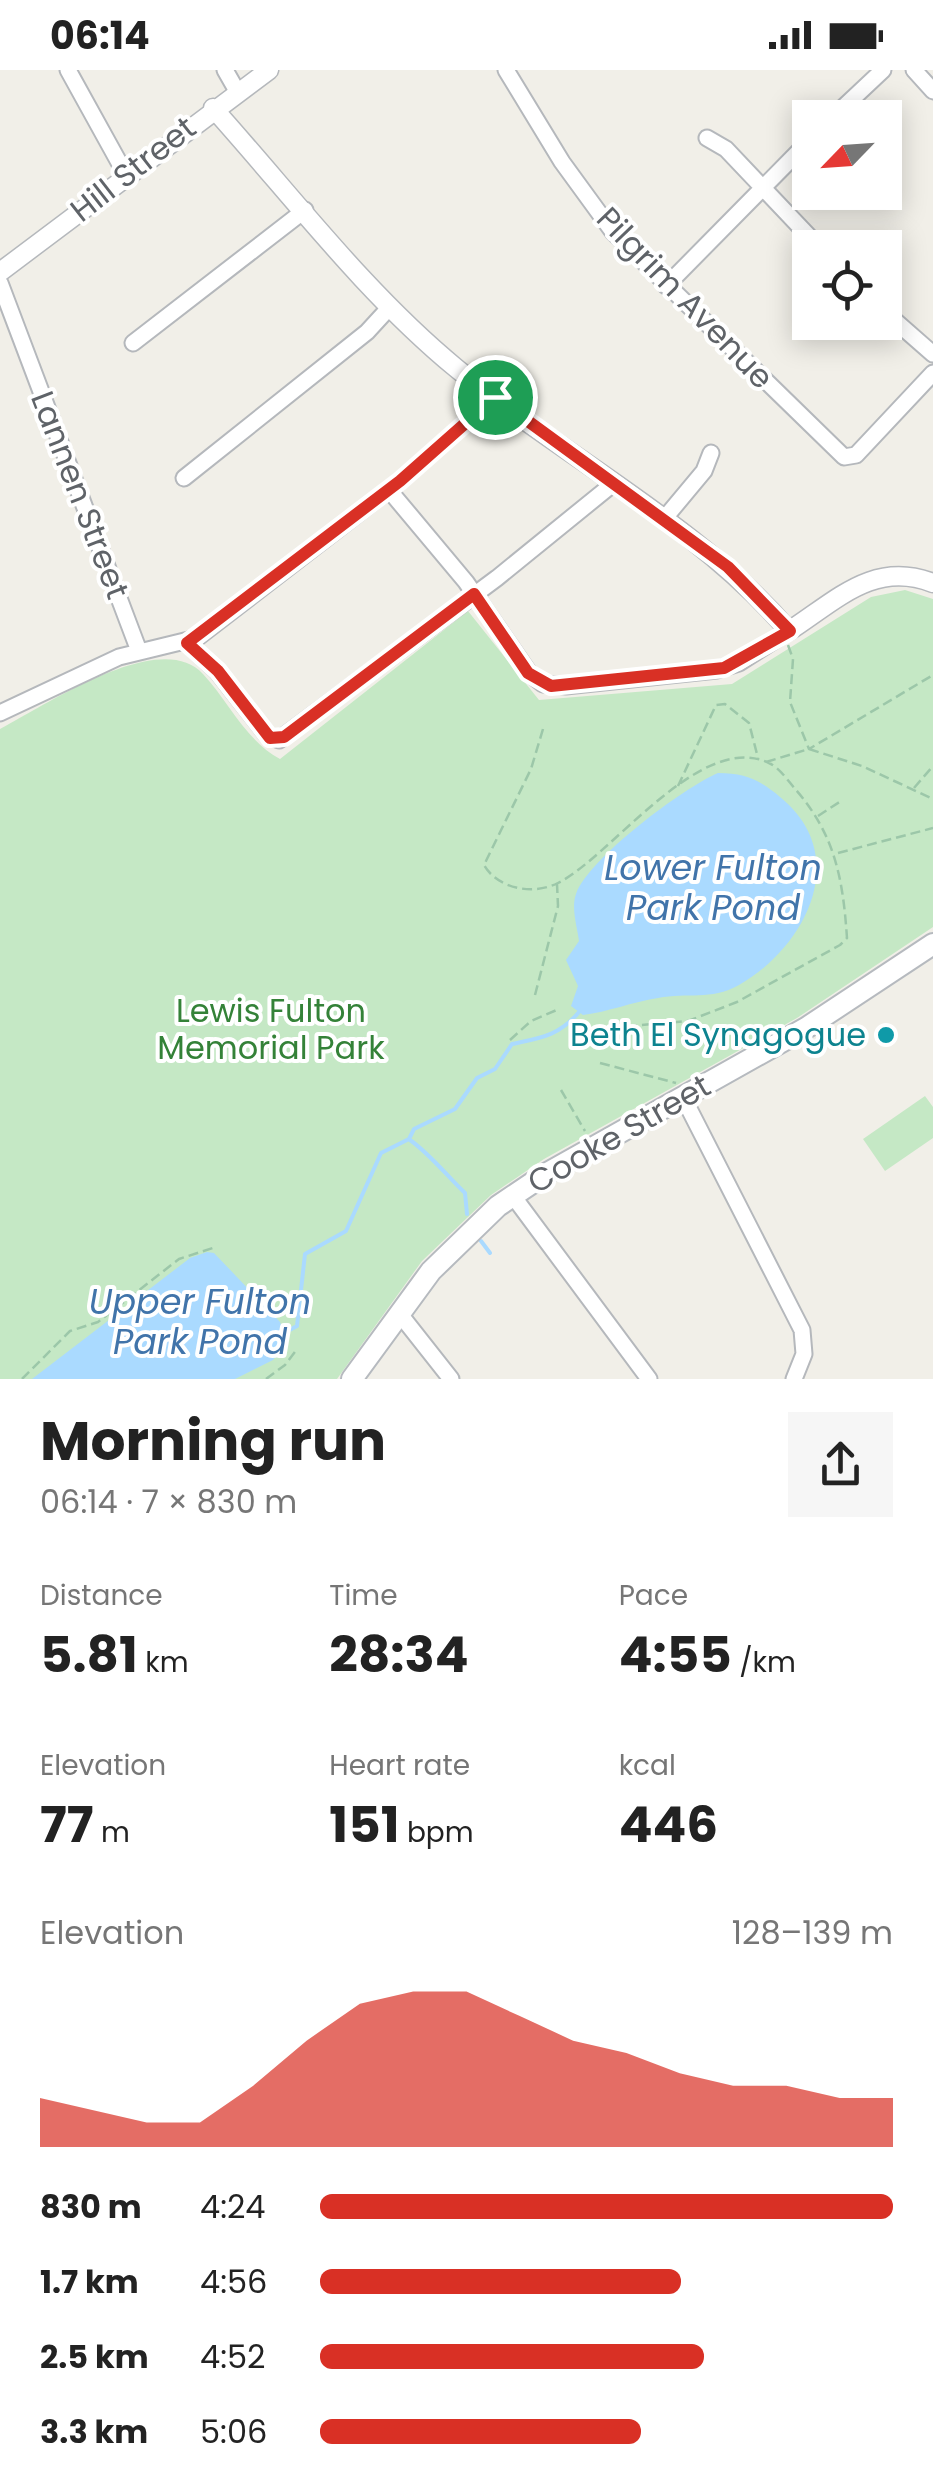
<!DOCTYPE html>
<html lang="en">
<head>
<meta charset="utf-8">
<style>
  body { margin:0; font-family:Poppins,sans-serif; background:#f6f6f6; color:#222; height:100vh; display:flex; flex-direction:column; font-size:38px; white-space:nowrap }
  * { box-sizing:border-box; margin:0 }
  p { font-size:32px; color:#767676 }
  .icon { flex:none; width:55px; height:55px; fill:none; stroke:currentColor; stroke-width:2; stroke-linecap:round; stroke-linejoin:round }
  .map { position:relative; height:1309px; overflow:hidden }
  .side { display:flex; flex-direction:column; background:#fff; flex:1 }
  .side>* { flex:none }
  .needle { width:65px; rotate:245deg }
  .tools { position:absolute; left:792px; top:30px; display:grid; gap:20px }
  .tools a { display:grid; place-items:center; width:110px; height:110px; border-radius:0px; background:#fff; box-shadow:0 5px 25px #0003; font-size:50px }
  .pin { position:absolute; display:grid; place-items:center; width:85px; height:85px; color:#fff; margin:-42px; border:5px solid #fff; border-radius:50%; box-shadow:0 2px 10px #0007 }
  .round { display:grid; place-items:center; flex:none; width:105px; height:105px; border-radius:0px; background:#f6f6f6 }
  .overview { display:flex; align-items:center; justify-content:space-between; height:170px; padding:0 40px }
  h1 { font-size:55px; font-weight:700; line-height:75px }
  .figures { display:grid; grid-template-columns:repeat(3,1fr); gap:15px; height:170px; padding:10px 40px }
  .figures div { display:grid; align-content:center }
  .figures b { font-size:50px; font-weight:700 }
  .figures small { font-size:28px; font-weight:400 }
  .figures p { font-size:28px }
  .chart { height:280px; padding:20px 40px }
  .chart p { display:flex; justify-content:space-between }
  .chart svg { width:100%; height:180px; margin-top:10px; fill:#d93025; opacity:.7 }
  ul { padding:0 40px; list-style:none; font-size:32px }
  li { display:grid; grid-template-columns:160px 120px 1fr; align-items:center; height:75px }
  li i { height:25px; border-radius:12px; background:#d93025 }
  .status { display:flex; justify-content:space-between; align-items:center; height:70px; padding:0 50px; background:#fff; direction:ltr }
  .status svg { height:28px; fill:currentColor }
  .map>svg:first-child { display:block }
  .green { fill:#c5e8c5 }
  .water { fill:#aadaff }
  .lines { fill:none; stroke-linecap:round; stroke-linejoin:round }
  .stream { stroke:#aadaff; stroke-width:4 }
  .minor-casing { stroke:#b5b8bc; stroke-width:19 }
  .tertiary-casing { stroke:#b5b8bc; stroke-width:21 }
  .secondary-casing { stroke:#b6babf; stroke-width:24 }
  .path { stroke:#9cc7a9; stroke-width:2.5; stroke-dasharray:10 5; stroke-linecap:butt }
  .minor { stroke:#fff; stroke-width:15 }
  .tertiary { stroke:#fff; stroke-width:18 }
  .secondary { stroke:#fff; stroke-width:20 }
  .route-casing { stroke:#fff; stroke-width:20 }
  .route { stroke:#d93025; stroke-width:12 }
  .culture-dot { fill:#0f9aa8; stroke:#fff; stroke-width:4 }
  .labels { text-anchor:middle; stroke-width:8; stroke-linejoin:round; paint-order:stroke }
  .street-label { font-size:32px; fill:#5f6368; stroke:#fff }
  .park-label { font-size:32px; fill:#348238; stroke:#fff }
  .culture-label { font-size:32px; fill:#0d838f; stroke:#fff; text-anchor:end }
  .water-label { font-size:35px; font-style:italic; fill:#4174aa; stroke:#fff }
</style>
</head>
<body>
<div class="status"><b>06:14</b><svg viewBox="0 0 49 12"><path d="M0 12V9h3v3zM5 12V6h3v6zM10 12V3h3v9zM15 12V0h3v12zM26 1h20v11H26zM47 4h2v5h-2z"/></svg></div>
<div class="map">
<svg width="933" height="1309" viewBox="0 0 933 1309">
  <rect width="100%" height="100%" fill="#f1efe8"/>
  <!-- green -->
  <path class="green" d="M 905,520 L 933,529 L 933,857 L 797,948 L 544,1089 L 491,1125 L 422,1191 L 337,1309 L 0,1309 L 0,659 C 45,636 160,557 203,604 C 229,632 246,671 280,689 L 468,541 L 539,630 L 732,614 L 871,527 Z
    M 925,1026 L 933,1037 L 933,1068 L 885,1101 L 863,1069 Z"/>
  <!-- water -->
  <path class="water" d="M 718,703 C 745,703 760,710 780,727 C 852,785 807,876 739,915 C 710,931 688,922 658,928 C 632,932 608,942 583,945 L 571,936 L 578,916 L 566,890 L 579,871 C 577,856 571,838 576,824 C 589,788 683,718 718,703 Z
    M 207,1182 L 214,1183 L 280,1252 L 287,1273 L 273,1290 L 235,1309 L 32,1309 L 190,1188 Z"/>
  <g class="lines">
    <!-- stream -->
    <path class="stream" d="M 410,1070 C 430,1084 448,1107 465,1123 L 467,1144
      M 481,1171 L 490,1183
      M 284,1263 L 297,1256 L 305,1184 L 346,1161 L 381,1083 L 409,1069 L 414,1059 L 455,1039 L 477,1008 L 495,999 L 512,974 C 540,968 559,966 579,942"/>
    <defs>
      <path id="minor" d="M 68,0 L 126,105
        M 225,0 L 237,21
        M 506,0 L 562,92 L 613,162 L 844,387 L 856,385 L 933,303
        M 914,0 L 933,21
        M 832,48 L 883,0
        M 707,68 L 726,79 L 820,178
        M 0,213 L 139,581
        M 666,216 L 810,70
        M 885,242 L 933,284
        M 133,273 L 305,140
        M 184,408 L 367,262 L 389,238
        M 389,420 L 466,512 L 529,603 L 543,614 L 566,616 L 717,600 L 739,593 L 789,561
        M 664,449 L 704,401 L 711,383
        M 187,573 L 217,601 L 267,665 L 279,670 L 497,508 L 614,413
        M 0,643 L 119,587 L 197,568 L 400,411 L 495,327
        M 683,1027 L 802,1260 L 804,1284 L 794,1309
        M 513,1126 L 649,1309
        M 399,1243 L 451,1309"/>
      <path id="tertiary" d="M 213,38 C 292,126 365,223 456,298 C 565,388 696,453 789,561 C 837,530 874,490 933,513
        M 0,202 L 269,0"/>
      <path id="secondary" d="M 352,1309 L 431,1201 L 498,1136 L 544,1105 L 806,958 L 933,874"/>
    </defs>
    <!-- minor casing -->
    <use href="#minor" class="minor-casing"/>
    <!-- tertiary casing -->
    <use href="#tertiary" class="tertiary-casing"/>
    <!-- secondary casing -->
    <use href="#secondary" class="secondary-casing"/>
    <!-- path -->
    <path class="path" d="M 788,575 L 793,589 L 790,632 L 809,679 L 933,605
      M 543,659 L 531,699 L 484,795 C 497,818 532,826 558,813 C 612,786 700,660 769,693 C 780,698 788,711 796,720 C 835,765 843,809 847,868 L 840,875 L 737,932 L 688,951 L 583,960
      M 766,692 L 809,679 L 862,696 L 933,729
      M 678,716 L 716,635 L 725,634 L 749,653 L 758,688
      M 914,718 L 933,696
      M 818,746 L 841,731
      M 838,783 L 933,758
      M 535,925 L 558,836 L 557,814
      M 510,970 L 531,951 L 559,939
      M 600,993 L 676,1013
      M 561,1020 L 585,1061
      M 22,1309 L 70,1261 L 98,1252 L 179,1189 L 216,1177
      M 266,1309 L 285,1295 L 297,1279"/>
    <!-- minor -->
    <use href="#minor" class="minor"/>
    <!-- tertiary -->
    <use href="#tertiary" class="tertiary"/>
    <!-- secondary -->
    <use href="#secondary" class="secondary"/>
  </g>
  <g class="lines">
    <defs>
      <path id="route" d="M 495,327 L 728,497 L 790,561 L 724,598 L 551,616 L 528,603 L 474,524 L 284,667 L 270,668 L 218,601 L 187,573 L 400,411 Z"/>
    </defs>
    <!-- route casing -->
    <use href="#route" class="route-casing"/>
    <!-- route -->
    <use href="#route" class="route"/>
  </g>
  <!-- markers -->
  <circle class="culture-dot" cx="886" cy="965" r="10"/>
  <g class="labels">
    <!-- street labels -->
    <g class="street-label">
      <text transform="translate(133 99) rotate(-38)" y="11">Hill Street</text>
      <text transform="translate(685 228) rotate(46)" y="11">Pilgrim Avenue</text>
      <text transform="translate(80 425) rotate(69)" y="11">Lannen Street</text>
      <text transform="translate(619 1064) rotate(-30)" y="11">Cooke Street</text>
    </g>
    <!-- park labels -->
    <g class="park-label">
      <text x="271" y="952">Lewis Fulton<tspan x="271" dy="37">Memorial Park</tspan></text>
    </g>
    <!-- culture labels -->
    <g class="culture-label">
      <text x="866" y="976">Beth El Synagogue</text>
    </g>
    <!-- water labels -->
    <g class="water-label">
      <text x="713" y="810">Lower Fulton<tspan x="713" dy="40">Park Pond</tspan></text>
      <text x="200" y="1244">Upper Fulton<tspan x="200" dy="40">Park Pond</tspan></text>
    </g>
  </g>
</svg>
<div class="tools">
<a><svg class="needle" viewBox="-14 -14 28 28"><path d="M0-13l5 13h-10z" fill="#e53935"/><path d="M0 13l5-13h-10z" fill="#767676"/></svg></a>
<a><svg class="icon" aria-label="locate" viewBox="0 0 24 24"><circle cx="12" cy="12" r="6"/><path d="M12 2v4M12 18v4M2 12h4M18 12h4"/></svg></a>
</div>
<div class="pin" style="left:495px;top:327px;background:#1e9e55"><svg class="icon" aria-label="arrive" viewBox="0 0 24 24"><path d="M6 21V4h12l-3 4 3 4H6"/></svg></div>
</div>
<section class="side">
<div class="overview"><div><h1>Morning run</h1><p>06:14 · 7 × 830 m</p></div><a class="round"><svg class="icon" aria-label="share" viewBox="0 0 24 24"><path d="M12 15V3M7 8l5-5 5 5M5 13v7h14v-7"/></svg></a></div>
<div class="figures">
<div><p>Distance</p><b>5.81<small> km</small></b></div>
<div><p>Time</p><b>28:34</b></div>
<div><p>Pace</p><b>4:55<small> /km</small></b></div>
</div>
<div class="figures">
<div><p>Elevation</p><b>77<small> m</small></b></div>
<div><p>Heart rate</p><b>151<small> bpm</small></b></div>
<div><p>kcal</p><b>446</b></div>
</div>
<div class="chart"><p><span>Elevation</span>128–139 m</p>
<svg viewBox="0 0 160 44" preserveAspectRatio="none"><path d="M0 44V32L10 35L20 38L30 38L40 29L50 18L60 9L70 6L80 6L90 12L100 18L110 21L120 26L130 29L140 29L150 32L160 32V44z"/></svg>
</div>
<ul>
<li><b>830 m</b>4:24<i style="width:100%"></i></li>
<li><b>1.7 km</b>4:56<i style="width:63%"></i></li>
<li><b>2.5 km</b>4:52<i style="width:67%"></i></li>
<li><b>3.3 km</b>5:06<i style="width:56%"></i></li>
</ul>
</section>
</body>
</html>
